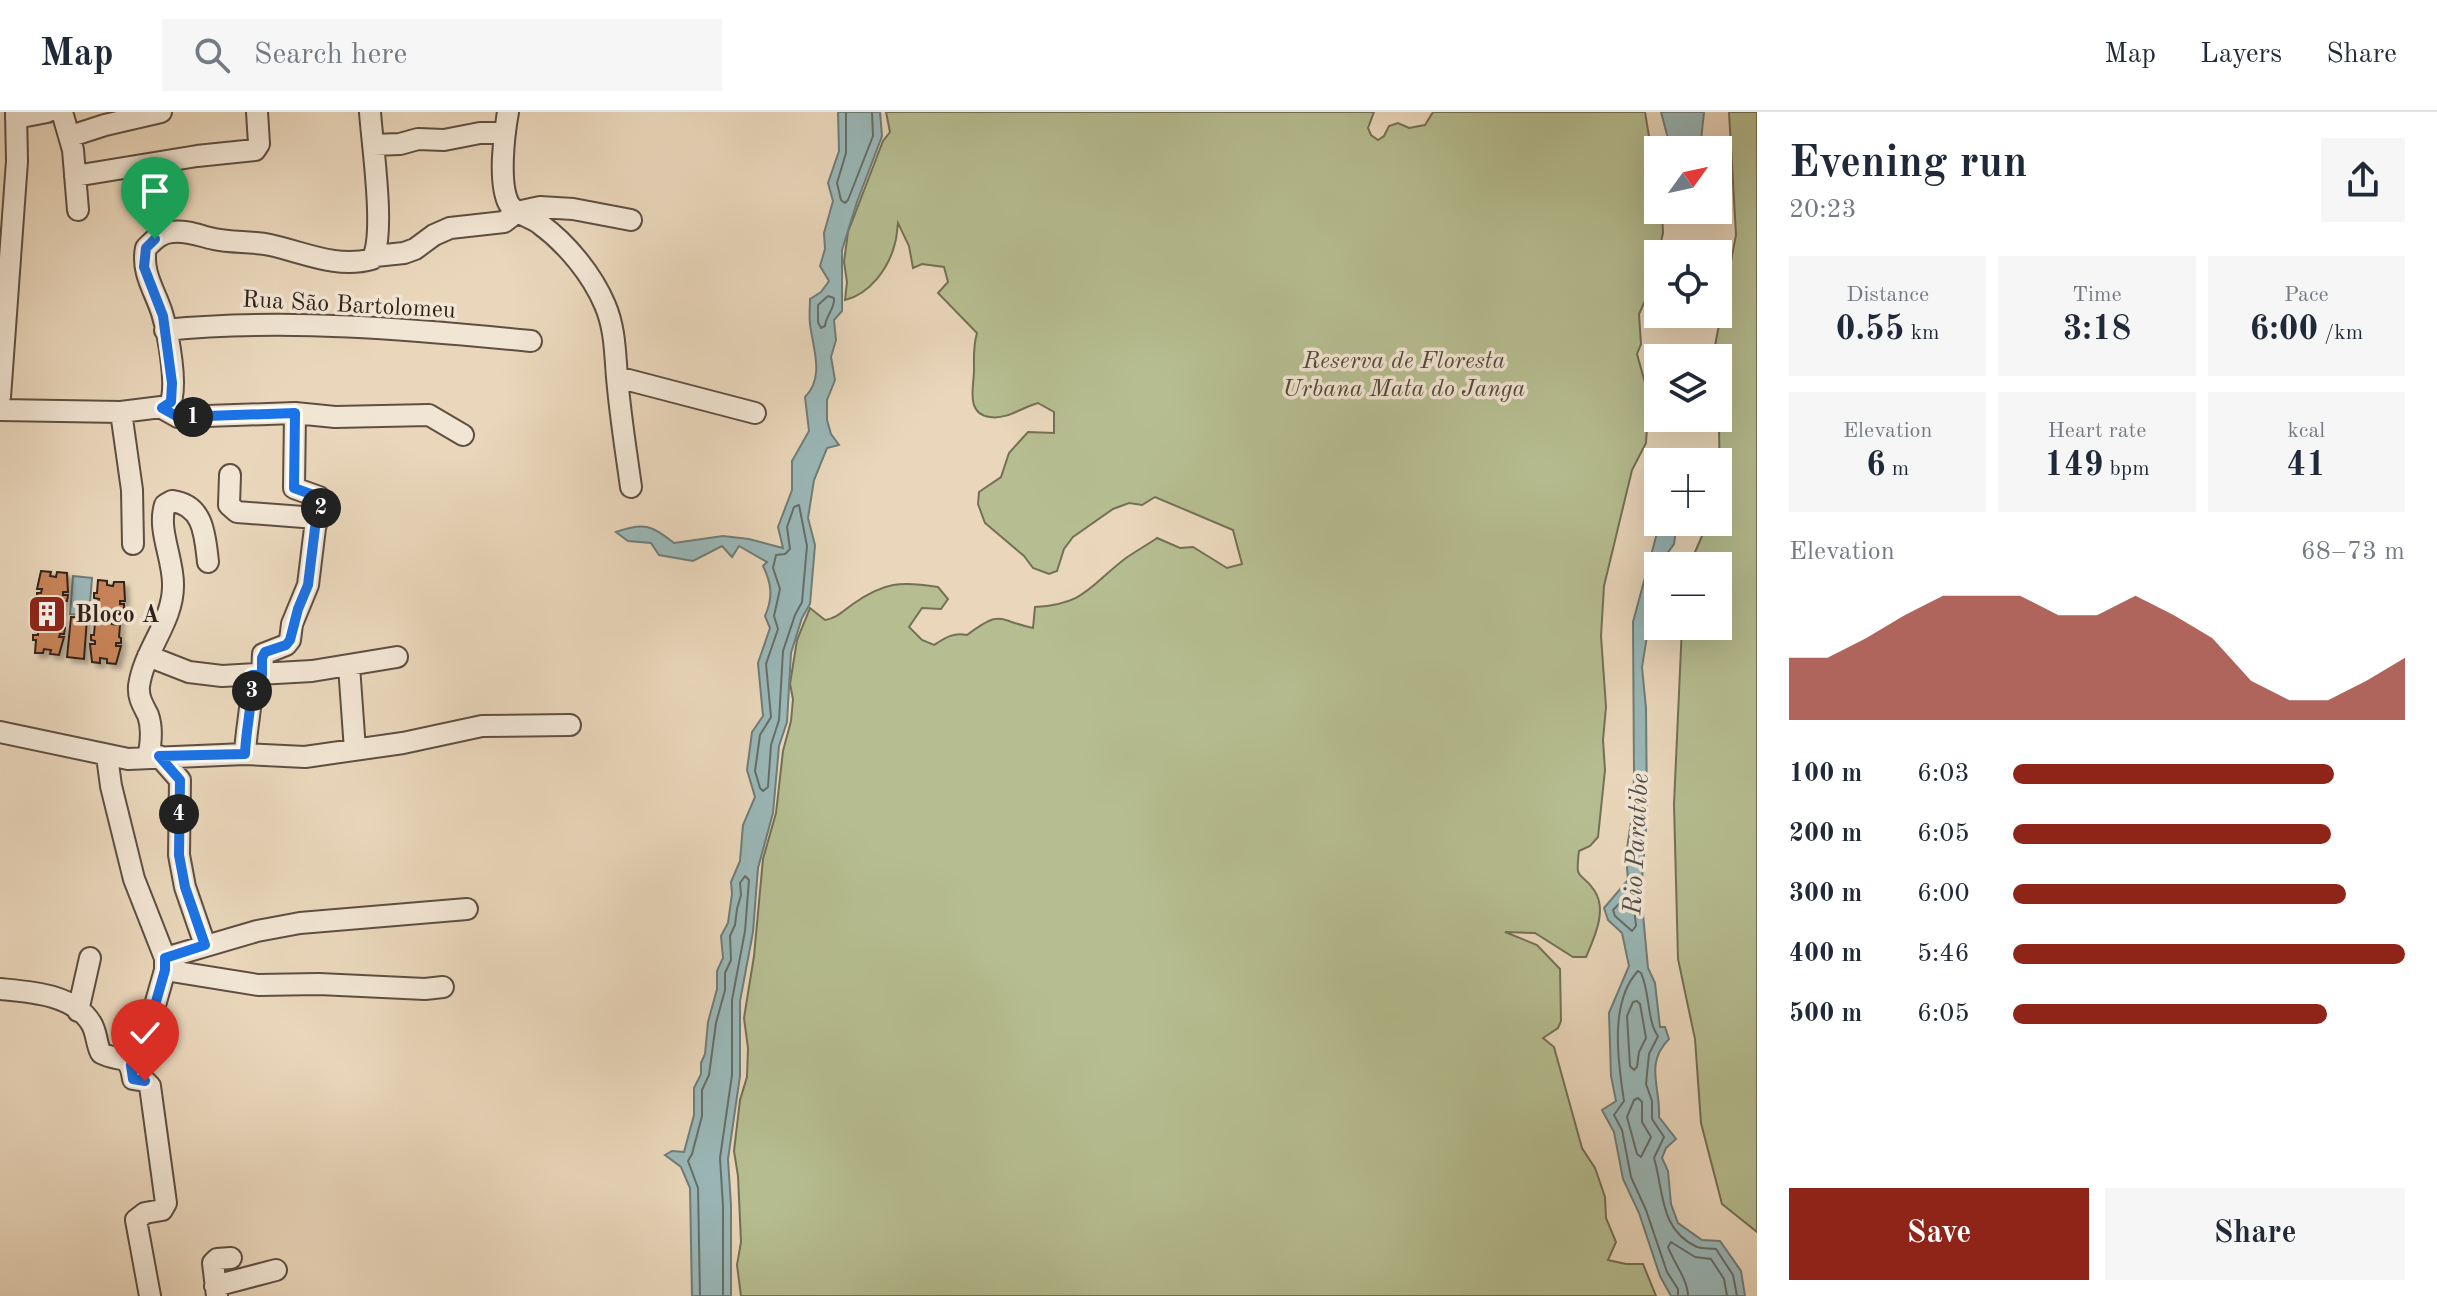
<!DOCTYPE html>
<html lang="en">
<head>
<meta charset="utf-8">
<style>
  body { margin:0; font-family:"Old Standard TT",serif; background:#f6f6f7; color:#1f2937; height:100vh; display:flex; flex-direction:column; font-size:30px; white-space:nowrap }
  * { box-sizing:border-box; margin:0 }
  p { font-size:26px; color:#747a83 }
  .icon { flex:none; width:44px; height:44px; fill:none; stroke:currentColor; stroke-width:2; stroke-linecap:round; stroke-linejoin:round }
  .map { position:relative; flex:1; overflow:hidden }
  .panel { display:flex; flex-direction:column; background:#fff; width:680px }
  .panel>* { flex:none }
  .needle { width:52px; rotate:57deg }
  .tools { position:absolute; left:1644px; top:24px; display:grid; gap:16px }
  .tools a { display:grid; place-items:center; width:88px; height:88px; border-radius:0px; background:#fff; box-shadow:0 8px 32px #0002; font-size:40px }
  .pin { position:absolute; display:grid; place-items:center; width:68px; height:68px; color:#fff; margin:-82px -34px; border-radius:50% 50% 50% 0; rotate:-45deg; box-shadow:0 0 8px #0007 }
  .pin .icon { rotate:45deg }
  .km { position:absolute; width:40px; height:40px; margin:-20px; border-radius:50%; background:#222; color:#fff; font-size:22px; line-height:40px; text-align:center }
  .round { display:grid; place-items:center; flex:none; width:84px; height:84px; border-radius:0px; background:#f6f6f7 }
  .summary { display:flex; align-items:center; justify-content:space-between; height:136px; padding:0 32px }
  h1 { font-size:44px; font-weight:600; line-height:60px }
  .figures { display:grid; grid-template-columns:repeat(3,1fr); gap:12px; height:136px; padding:8px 32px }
  .figures div { display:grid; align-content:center; border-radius:0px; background:#f6f6f7; text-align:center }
  .figures b { font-size:34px; font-weight:600 }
  .figures small { font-size:22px; font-weight:400 }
  .figures p { font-size:22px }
  .chart { height:224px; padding:16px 32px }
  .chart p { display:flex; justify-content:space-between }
  .chart svg { width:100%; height:144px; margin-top:8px; fill:#8f2418; opacity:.7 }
  .action { display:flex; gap:16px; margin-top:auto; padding:16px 32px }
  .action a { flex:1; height:92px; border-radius:0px; background:#8f2418; color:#fff; font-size:32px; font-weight:600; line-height:92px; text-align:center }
  .action a+a { background:#f6f6f7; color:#1f2937 }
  ul { padding:0 32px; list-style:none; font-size:26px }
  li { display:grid; grid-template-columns:128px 96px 1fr; align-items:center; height:60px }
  li i { height:20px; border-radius:10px; background:#8f2418 }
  header { display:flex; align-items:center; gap:48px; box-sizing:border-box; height:112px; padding:0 40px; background:#fff; border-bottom:2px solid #e0e1e3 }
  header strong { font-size:38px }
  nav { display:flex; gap:44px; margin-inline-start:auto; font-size:28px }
  .search { width:560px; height:72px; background:#f6f6f7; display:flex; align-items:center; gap:20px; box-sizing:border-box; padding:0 28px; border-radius:0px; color:#747a83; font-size:30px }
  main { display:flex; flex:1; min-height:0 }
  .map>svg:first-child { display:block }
  .green { fill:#b6be91; stroke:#737056; stroke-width:2 }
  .water { fill:#9ab8b8; stroke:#707c79; stroke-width:2 }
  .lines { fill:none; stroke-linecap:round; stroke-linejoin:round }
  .shore { stroke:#656d69; stroke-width:2 }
  .building { fill:#c88459; stroke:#30221a; stroke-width:2; filter:url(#shadow) }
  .minor-casing { stroke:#5e4f42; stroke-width:24 }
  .minor { stroke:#f1e5d3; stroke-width:20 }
  .route-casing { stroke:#fff; stroke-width:16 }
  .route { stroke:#1a73e8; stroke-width:10 }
  .labels { text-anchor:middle; stroke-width:7; stroke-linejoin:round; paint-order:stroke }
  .street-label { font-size:24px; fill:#30221a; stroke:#f1e5d3 }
  .park-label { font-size:24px; font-style:italic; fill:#524938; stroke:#f1e5d3 }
  .poi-label { font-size:24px; font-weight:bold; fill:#30221a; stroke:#f1e5d3; text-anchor:start }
  .water-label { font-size:26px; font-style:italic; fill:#504f49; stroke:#f1e5d3 }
</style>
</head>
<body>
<header>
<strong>Map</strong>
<div class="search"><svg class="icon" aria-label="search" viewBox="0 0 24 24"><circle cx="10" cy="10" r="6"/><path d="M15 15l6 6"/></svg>Search here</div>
<nav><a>Map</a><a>Layers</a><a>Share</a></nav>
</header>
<main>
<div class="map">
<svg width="1757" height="1184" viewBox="0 0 1757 1184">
  <defs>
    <filter id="shadow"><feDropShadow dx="4.5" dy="4.5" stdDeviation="2" flood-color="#0004"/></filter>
  </defs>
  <rect width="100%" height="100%" fill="#ead7bb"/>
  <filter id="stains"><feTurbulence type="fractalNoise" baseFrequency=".0025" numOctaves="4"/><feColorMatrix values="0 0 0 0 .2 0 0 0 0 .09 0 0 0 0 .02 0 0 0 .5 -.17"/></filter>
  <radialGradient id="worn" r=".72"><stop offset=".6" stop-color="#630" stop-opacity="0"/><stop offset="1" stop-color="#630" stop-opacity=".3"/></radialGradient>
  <!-- green -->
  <path class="green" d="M 886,0 L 1374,0 L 1368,16 L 1371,23 L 1378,28 L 1384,24 L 1389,14 L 1398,11 L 1409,16 L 1425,13 L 1433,0 L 1645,0 L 1658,79 L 1658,98 L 1662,100 L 1663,121 L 1650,178 L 1639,202 L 1641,232 L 1637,242 L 1649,285 L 1646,331 L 1632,358 L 1604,474 L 1601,524 L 1606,595 L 1603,628 L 1605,658 L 1598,725 L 1590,734 L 1579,739 C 1575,772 1580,757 1594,778 C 1608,798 1594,826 1586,845 L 1573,845 L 1535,821 L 1505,820 L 1537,833 L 1560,857 L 1561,909 L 1558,916 L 1543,926 L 1554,935 L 1582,1036 L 1595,1056 L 1605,1085 L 1606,1106 L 1616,1130 L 1608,1148 L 1626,1152 L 1643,1152 L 1656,1184 L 741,1184 L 737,1153 L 741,1130 L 738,1064 L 734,1039 L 740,988 L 747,965 L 748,936 L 744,906 L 754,844 L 763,747 L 776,701 L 783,639 L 791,609 L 793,587 L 790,572 L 797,528 L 810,496 L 825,508 C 837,506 843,499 853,492 C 884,470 901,469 938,475 L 948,487 L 941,497 L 922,496 L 909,515 L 922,528 L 934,533 C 945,526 953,520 967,523 C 1002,497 996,508 1033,516 L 1035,495 C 1086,492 1089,474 1126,446 C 1136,439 1147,433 1157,426 L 1180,436 L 1193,435 L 1227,456 L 1242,452 L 1233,418 L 1155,385 L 1142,393 L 1129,391 L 1113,397 L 1073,425 L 1064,437 L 1057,459 L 1049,462 L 1033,456 L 1024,444 L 985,411 L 978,392 L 979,380 L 1001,365 L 1009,341 L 1028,320 L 1054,321 L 1054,300 L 1038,291 C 1023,295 1006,308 990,305 C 965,302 974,274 974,258 C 974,244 973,235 977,221 L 938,181 L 948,170 L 944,155 L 922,152 L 913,156 L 909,134 L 898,111 C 897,117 897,125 895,131 C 889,156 870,182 845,188 L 847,170 L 844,150 L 848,120 L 883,29 L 890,20 Z
    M 1729,0 L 1757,0 L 1757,1120 L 1722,1092 L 1701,1011 L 1695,927 L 1678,847 L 1674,692 L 1682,514 L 1718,514 L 1718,454 L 1689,454 L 1708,410 L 1718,410 L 1720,382 L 1718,246 L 1715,246 L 1714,239 L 1736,123 Z"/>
  <!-- water -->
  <path class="water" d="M 838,0 L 880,0 L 882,24 L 857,90 L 842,138 L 842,199 L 834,208 L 836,228 L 831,245 L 835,268 L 827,288 L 827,308 L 831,322 L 839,333 L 827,336 L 814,368 L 808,406 L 815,433 L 810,492 L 802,506 L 791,541 L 787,610 L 779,634 L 773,701 L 758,756 L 753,820 L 740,889 L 740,964 L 728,1047 L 731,1093 L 731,1184 L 692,1184 L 690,1076 L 681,1055 L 665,1043 L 672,1039 L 684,1040 L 694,1003 L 694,976 L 701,962 L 701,951 L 705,942 L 708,910 L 717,877 L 717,859 L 723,846 L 721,824 L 728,811 L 732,782 L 731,770 L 740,749 L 743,713 L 755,685 L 747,658 L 752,620 L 763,604 L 758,551 L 770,516 L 765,504 C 773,486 772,472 763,454 L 767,450 L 739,434 L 732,445 L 722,434 L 693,449 L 659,443 L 651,431 L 628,429 L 616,420 C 643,410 652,413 674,431 L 723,424 L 749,427 L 783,436 L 778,415 L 792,378 L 792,349 L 809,319 L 805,285 C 825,265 813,237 810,212 C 809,204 810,195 810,187 L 821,180 L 829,169 L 820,154 L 825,137 L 824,121 L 833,89 L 828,71 L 839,39 Z
    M 1661,0 L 1704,0 L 1700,38 L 1671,38 Z
    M 1660,410 L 1677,410 L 1674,432 L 1658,454 L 1648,497 L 1649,512 L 1642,555 L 1646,596 L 1647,704 L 1641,781 L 1648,856 L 1655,871 L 1660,915 L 1665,915 L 1669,927 C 1644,952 1661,976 1659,1005 L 1676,1027 L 1666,1036 L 1662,1046 L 1668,1059 L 1671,1092 L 1678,1111 L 1702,1128 L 1720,1129 L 1741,1159 L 1745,1184 L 1671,1184 L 1660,1164 L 1639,1101 L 1623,1067 L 1614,1020 L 1602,998 L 1616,989 L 1611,964 L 1609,901 L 1629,854 L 1622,821 L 1608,808 L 1604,796 L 1628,768 L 1626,743 L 1633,697 L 1634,662 L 1633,510 Z
    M 73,464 L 92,466 L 89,504 L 70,502 Z"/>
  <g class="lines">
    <!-- shore -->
    <path class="shore" d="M 846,0 L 846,41 L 837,71 L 841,88 L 845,91 L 848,88 L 873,24 L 872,0
      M 828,184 L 834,186 C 835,197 826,203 825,214 L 821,216 L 818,210 L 818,193 Z
      M 799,393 L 807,434 L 802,490 L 795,503 L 783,539 L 779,608 L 771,633 L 768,675 L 763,679 L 760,676 L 755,659 L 760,623 L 771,605 L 766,552 L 778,517 L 774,504 L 780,477 L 773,456 L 776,443 L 785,442 L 790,437 L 787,415 L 794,395 Z
      M 1629,782 L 1633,785 L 1636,814 L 1632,819 L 1615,804 L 1613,798 Z
      M 1637,889 L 1640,892 L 1646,926 L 1639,940 L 1637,955 L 1634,958 L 1630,954 L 1627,904 L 1633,890 Z
      M 1638,986 L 1642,990 L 1642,1010 L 1651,1025 L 1641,1045 L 1637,1042 L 1627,1005 L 1634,988 Z
      M 700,1184 L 698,1076 L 688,1049 L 692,1042 L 702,1004 L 702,978 L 709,963 L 716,911 L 725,878 L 725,861 L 731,848 L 730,824 L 735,813 L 737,797 L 741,783 L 740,771 L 745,764 L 749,768 L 745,819 L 732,888 L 732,963 L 720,1046 L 723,1094 L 723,1184
      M 1678,1184 L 1678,1177 L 1667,1160 L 1646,1098 L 1631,1065 L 1622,1018 L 1614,1003 L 1624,989 C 1618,950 1609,890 1638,859 L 1641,861 C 1650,880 1647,910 1658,924 L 1649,942 L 1646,972 L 1652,989 L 1652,1007 L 1664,1025 L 1654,1046 C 1664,1079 1659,1118 1697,1135 C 1703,1137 1710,1136 1716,1137 L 1733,1163 L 1737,1184
      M 1688,1184 C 1688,1168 1674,1151 1668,1135 L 1671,1130 L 1695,1145 L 1711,1147 L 1724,1167 L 1727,1184"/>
  </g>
  <!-- building -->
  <path class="building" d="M 41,459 L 51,460 L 50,464 L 56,465 L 57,460 L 67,461 L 68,480 L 63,480 L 63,483 L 68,483 L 67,489 L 64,489 L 63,501 L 55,500 L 55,503 L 63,504 L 62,516 L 65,516 L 64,522 L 60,522 L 59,525 L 64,525 L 59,543 L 50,542 L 51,538 L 44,537 L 43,541 L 35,541 L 36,528 L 33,528 L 33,523 L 38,523 L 38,520 L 34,519 L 34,514 L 37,514 L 39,486 L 37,486 L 37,481 L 41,481 L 42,477 L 37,477 Z
    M 98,468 L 107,469 L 107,473 L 113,474 L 114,470 L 124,470 L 125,489 L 120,489 L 120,492 L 124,492 L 124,498 L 121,498 L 120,510 L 112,510 L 112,512 L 120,513 L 119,525 L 121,526 L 121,531 L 116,531 L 116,534 L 121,534 L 116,552 L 107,551 L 107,547 L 100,546 L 100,551 L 92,550 L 90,532 L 95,532 L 95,529 L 91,528 L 91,523 L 94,523 L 96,496 L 93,495 L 94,490 L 98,490 L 99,487 L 94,486 L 94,481 L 97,481 Z
    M 71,505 L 87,506 L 84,547 L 67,545 Z"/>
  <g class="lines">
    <defs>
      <path id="minor" d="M 62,0 L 73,38 L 78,98
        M 508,0 C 504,22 498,72 509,92 C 516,103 530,104 540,112 C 566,131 592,162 605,193 C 615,216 615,241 617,265 C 620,302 626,339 631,375
        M 16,6 L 47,0
        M 71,24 L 105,13 L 161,0
        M 373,33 L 400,32 L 418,27 L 444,28 L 480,21 L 505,21
        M 75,64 L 197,44 L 255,38 L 259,32 L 257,0
        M 375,144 L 404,141 L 415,137 L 434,123 L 450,116 L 504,110 L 517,100 L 540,95 L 573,97 L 631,108
        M 165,218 C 287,206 409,217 531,229
        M 617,265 L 755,301
        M 0,285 L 17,49 L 16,0
        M 162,296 L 178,305 L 295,301 L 335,305 L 429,303 L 463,323
        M 0,298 L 121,300 L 169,294 C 179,277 168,221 162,201 C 155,179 141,160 146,136 C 154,128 160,121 172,120 C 187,118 200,124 214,127 C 232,131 251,129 270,133 C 303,140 337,157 372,147 C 386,124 372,31 370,0
        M 121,300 L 132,378 L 133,432
        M 230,363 L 229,393 L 237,400 L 316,406
        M 148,544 L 189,560 L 222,564 L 312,559 L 397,545
        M 349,554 L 355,638
        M 262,563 L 263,542 L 286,533 L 290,528 L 292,512 L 308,473 L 315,416 L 322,392 L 319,385 L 294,376 L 295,301
        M 0,620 L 128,647 L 245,642 L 305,645 L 403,631 L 482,614 L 570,613
        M 245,642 C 246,615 253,590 252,563
        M 107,644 L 111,674 L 134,767 L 165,846 L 165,858 L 144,932 L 131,953
        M 159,644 L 180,668 L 179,743 L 185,775 L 205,833
        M 148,646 C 151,632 153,617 148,603 C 143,593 138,586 139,574 C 144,538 173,510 173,474 C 174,448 157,418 165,393 L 172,389 C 204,393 205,424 208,450
        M 165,846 L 257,819 L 300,811 L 467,797
        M 165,858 L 258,873 L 319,872 L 425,877 L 443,875
        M 0,877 C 31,880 73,882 91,911 C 97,920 96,932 101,941 C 121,951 129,940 133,967 L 145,969 L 150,974 L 166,1091 L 162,1098 L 145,1101 L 136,1108 L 150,1184
        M 78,899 L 90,846
        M 215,1174 L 276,1158
        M 217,1184 L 213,1151 L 217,1147 L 231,1146"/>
    </defs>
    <!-- minor casing -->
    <use href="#minor" class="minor-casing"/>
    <!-- minor -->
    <use href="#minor" class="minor"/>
  </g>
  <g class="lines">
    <defs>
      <path id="route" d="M 145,969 L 133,967 L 131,953 L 144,932 L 165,858 L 165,846 L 205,833 L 185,775 L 179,743 L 180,668 L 159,644 L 245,642 C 246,615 253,590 252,563 L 262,563 L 262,546 L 265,540 L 286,533 L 290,528 L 298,497 L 308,473 L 315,416 L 322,392 L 319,385 L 294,376 L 295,301 L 178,305 L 162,296 L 171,290 L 172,271 L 163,204 L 144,155 L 146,136 L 155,127"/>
    </defs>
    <!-- route casing -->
    <use href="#route" class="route-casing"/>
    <!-- route -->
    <use href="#route" class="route"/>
  </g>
  <!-- icons -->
  <defs>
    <symbol id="building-square" viewBox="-11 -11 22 22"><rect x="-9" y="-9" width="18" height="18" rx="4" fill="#8f2418" stroke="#f1e5d3"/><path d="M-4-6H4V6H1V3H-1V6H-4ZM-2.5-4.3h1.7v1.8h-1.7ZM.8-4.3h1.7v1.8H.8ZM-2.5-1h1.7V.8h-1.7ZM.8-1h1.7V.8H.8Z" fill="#fff"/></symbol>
  </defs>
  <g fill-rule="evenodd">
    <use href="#building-square" x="25" y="480" width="44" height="44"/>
  </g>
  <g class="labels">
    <!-- street labels -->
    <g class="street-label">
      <text transform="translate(349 192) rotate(3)" y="8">Rua São Bartolomeu</text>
    </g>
    <!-- park labels -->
    <g class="park-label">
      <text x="1404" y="256">Reserva de Floresta<tspan x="1404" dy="28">Urbana Mata do Janga</tspan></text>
    </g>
    <!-- poi labels -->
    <g class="poi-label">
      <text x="75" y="510">Bloco A</text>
    </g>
    <!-- water labels -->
    <g class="water-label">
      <text transform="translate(1635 732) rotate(-87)" y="9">Rio Paratibe</text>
    </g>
  </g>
  <rect width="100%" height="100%" filter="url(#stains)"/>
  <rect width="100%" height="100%" fill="url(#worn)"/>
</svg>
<div class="tools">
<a><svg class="needle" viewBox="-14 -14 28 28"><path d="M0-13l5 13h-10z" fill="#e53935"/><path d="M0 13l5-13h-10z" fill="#747a83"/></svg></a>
<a><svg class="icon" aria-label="locate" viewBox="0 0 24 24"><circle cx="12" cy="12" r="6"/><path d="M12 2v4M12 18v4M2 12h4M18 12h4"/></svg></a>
<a><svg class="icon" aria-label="layers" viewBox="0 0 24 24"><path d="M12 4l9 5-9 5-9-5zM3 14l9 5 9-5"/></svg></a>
<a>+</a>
<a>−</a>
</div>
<div class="pin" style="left:155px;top:127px;background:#1e9e55"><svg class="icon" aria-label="arrive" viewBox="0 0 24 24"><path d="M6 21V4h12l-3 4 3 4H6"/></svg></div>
<div class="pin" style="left:145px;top:969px;background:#d93025"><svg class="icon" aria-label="check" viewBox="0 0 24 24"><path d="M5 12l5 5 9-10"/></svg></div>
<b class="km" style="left:193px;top:305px">1</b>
<b class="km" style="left:321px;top:396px">2</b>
<b class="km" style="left:252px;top:579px">3</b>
<b class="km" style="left:179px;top:702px">4</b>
</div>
<section class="panel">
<div class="summary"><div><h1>Evening run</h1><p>20:23</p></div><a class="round"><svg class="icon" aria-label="share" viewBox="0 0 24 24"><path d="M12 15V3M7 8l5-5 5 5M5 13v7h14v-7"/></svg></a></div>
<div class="figures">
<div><p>Distance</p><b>0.55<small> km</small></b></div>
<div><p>Time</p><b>3:18</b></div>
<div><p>Pace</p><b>6:00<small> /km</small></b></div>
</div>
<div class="figures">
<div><p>Elevation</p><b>6<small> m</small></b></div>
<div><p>Heart rate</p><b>149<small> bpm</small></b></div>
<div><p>kcal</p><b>41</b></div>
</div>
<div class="chart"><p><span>Elevation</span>68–73 m</p>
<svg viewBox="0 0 160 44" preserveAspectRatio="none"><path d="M0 44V25L10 25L20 19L30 12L40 6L50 6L60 6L70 12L80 12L90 6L100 12L110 19L120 32L130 38L140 38L150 32L160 25V44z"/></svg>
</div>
<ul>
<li><b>100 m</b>6:03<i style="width:82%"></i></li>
<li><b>200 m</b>6:05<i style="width:81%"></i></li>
<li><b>300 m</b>6:00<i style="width:85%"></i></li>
<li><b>400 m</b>5:46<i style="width:100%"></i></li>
<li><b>500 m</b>6:05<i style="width:80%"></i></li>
</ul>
<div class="action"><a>Save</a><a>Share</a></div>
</section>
</main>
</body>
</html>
